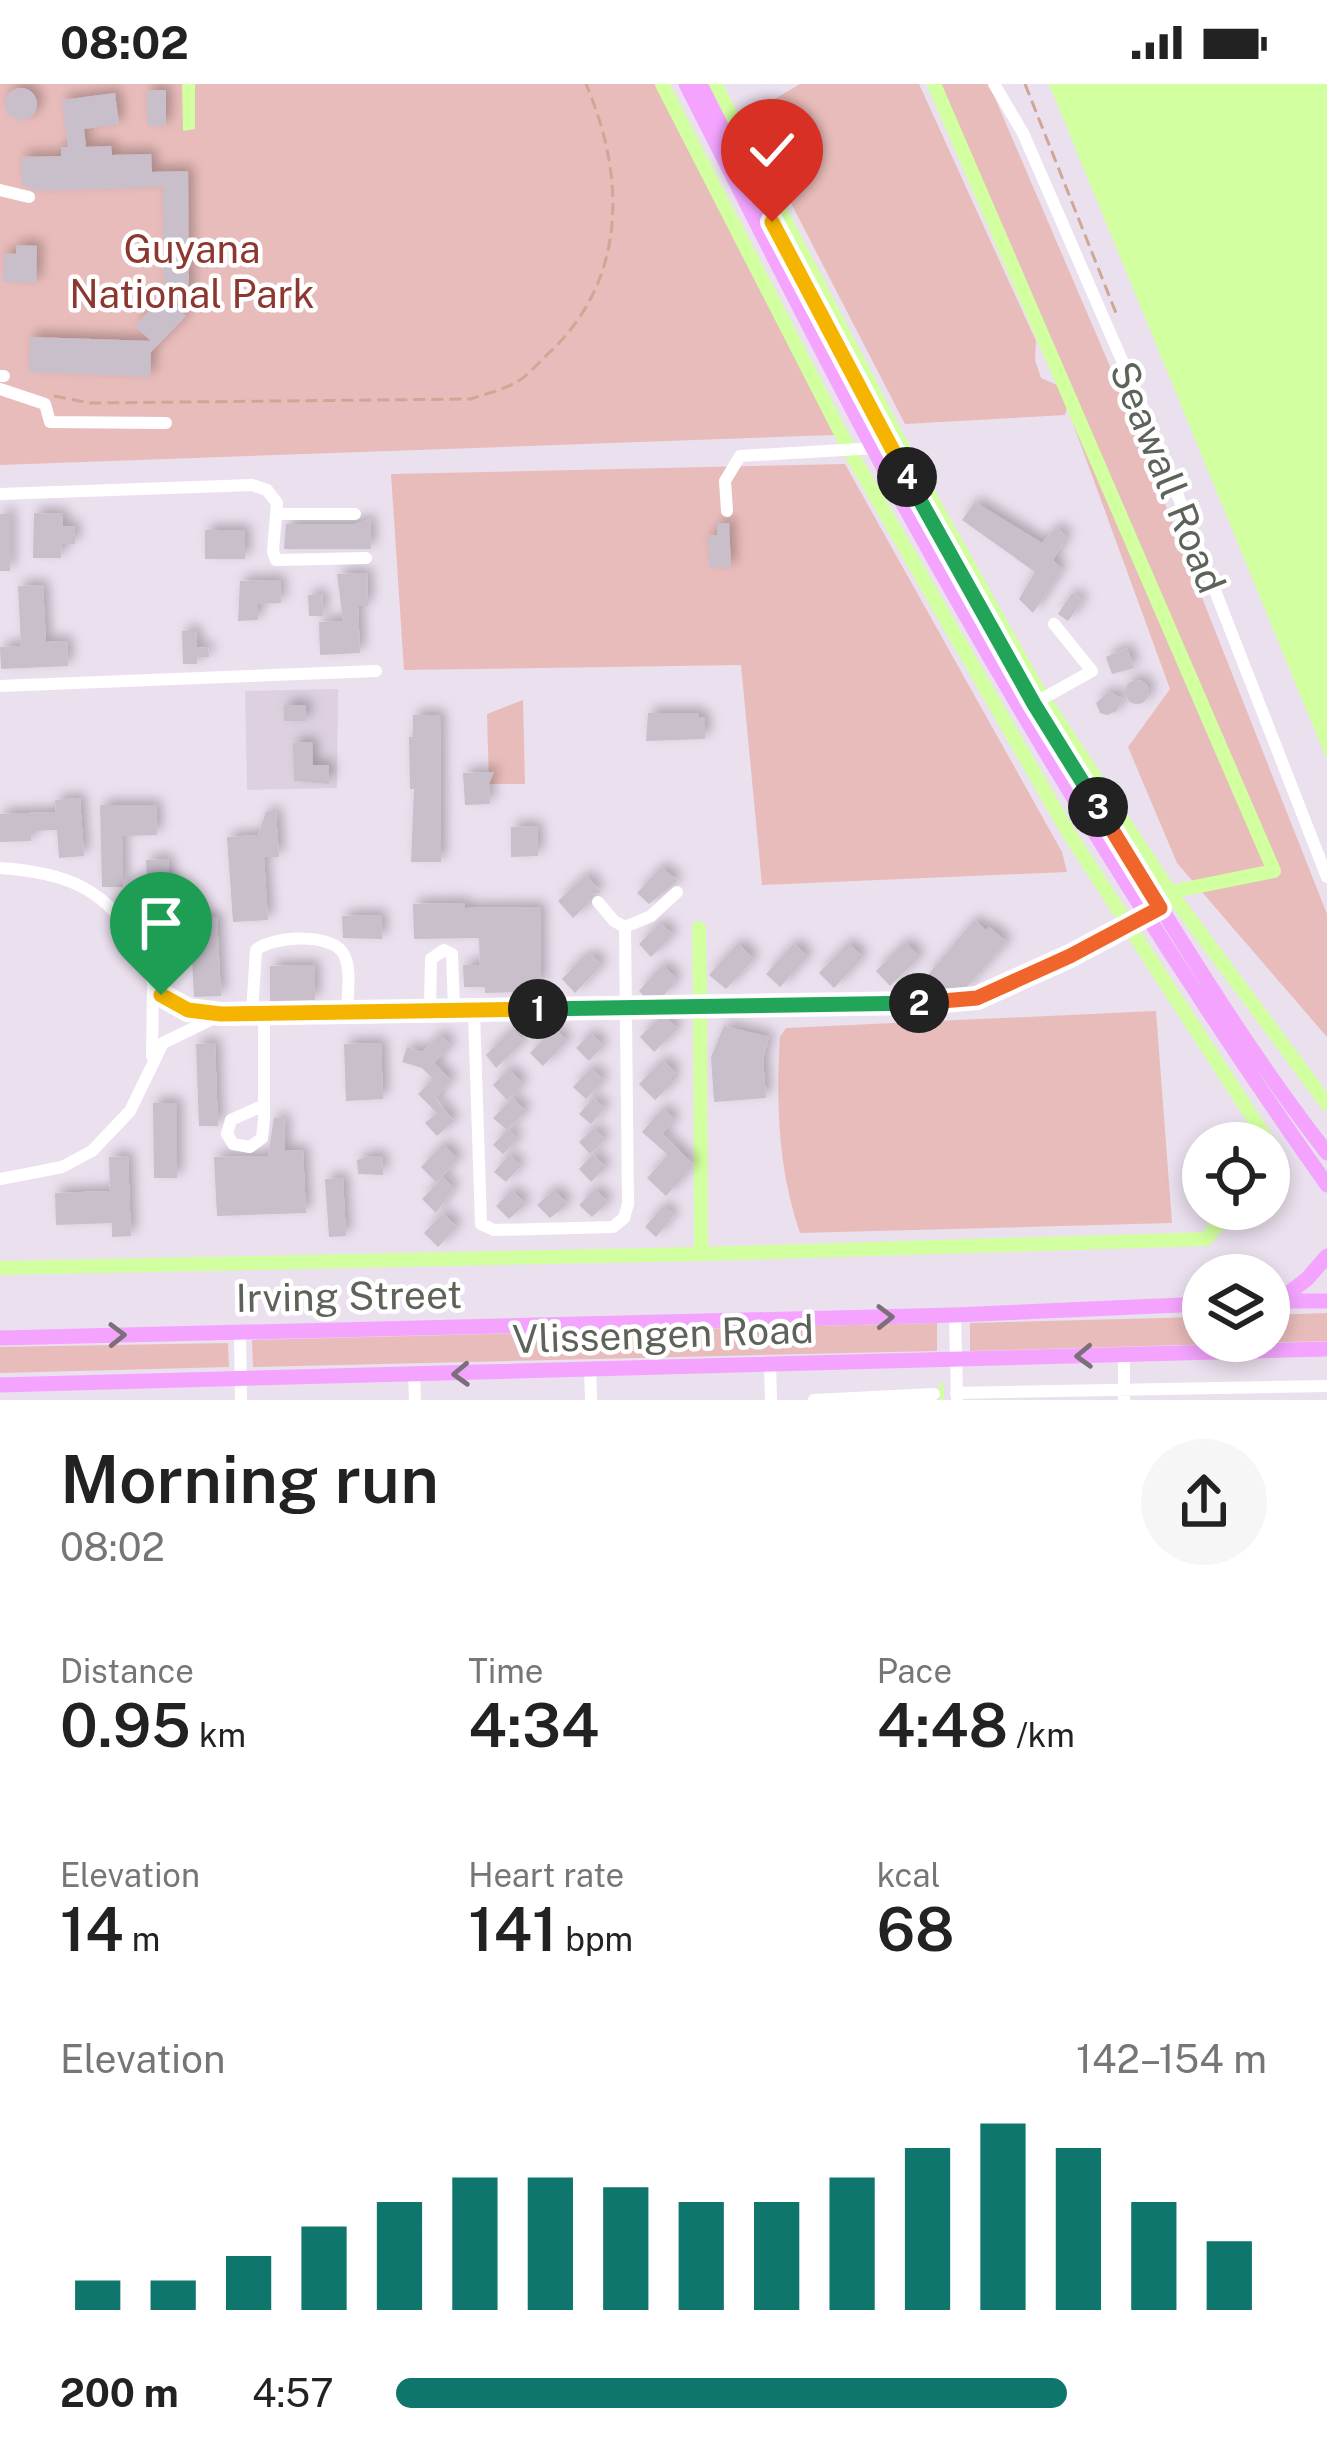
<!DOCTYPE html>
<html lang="en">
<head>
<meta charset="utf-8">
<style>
  body { margin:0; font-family:"Public Sans",sans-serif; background:#f6f6f6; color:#222; height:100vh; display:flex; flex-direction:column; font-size:45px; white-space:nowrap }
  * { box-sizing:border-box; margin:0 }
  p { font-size:39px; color:#767676 }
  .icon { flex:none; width:66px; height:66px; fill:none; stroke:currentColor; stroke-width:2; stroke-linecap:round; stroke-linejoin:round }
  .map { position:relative; height:1316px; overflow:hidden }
  .panel { display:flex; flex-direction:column; background:#fff; flex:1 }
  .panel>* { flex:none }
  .buttons { position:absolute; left:1182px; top:1038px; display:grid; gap:24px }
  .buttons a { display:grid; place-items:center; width:108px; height:108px; border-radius:50%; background:#fff; box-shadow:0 6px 18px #0003; font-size:60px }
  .pin { position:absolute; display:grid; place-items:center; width:102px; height:102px; color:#fff; margin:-123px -51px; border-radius:50% 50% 50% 0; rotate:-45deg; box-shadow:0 0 12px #0007 }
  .pin .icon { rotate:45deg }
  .km { position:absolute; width:60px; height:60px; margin:-30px; border-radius:50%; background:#222; color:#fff; font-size:33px; line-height:60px; text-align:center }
  .round { display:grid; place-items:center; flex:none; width:126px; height:126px; border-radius:63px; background:#f6f6f6 }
  .head { display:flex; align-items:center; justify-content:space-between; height:204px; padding:0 60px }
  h1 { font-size:66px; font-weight:600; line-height:90px }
  .figures { display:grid; grid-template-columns:repeat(3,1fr); gap:18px; height:204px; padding:12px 60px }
  .figures div { display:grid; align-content:center }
  .figures b { font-size:60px; font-weight:600 }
  .figures small { font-size:33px; font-weight:400 }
  .figures p { font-size:33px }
  .chart { height:336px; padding:24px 60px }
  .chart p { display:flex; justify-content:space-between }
  .chart svg { width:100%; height:216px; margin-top:12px; stroke:#0f766e; stroke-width:6 }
  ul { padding:0 60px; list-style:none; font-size:39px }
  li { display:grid; grid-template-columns:192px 144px 1fr; align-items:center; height:90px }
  li i { height:30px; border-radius:15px; background:#0f766e }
  .status { display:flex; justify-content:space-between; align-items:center; height:84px; padding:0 60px; background:#fff; direction:ltr }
  .status svg { height:33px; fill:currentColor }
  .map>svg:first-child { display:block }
  .education { fill:#ddd1e0 }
  .green { fill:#e8bcba }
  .water { fill:#d2ff9f }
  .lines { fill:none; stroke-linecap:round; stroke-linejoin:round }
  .stream { stroke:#d2ff9f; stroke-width:4.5 }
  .canal { stroke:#d2ff9f; stroke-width:14 }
  .building { fill:#c8bfcb; filter:url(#shadow) }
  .path { stroke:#cea795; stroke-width:3; stroke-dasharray:12 6; stroke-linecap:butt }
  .minor { stroke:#fff; stroke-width:12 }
  .major { stroke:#f4a4ff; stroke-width:15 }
  .oneway { stroke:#7b707a }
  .split-1-casing { stroke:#fff; stroke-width:24 }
  .split-2-casing { stroke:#fff; stroke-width:24 }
  .split-3-casing { stroke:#fff; stroke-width:24 }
  .split-4-casing { stroke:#fff; stroke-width:24 }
  .split-5-casing { stroke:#fff; stroke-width:24 }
  .split-1 { stroke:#f5b400; stroke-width:15 }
  .split-2 { stroke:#22a559; stroke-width:15 }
  .split-3 { stroke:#f0652b; stroke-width:15 }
  .split-4 { stroke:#22a559; stroke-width:15 }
  .split-5 { stroke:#f5b400; stroke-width:15 }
  .labels { text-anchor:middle; stroke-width:9; stroke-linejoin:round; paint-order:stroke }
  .park-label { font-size:39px; fill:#8c372f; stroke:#fff }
  .street-label { font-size:39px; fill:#5d6359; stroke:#fff }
</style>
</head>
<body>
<div class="status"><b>08:02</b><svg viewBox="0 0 49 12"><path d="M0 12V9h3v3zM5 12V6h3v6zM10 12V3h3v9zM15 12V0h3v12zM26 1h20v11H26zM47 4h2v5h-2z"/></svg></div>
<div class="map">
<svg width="1327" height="1316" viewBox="0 0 1327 1316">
  <defs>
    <filter id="shadow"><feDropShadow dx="5.5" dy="-5.5" stdDeviation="6" flood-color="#0004"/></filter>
  </defs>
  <rect width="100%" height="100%" fill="#ebe0ee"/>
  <!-- education -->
  <path class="education" d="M 338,605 L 337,704 L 247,706 L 245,607 Z"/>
  <!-- green -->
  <path class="green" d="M 0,0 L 659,0 L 834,351 L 0,381 Z
    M 800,0 L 919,0 L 1036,257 L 1035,276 L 1041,294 L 1057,301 L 929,0 L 989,0 L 1118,301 L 1327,830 L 1327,953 L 1177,779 L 1128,663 L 1170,605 L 1067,323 L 1065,331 L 905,340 L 746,32 Z
    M 845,380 L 1062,768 L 1067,788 L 762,801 L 741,581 L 404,586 L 391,390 Z
    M 523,616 L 525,700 L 489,700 L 487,630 Z
    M 1156,927 L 1172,1139 L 800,1149 C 778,1084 776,1022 780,953 L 786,944 Z
    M 1327,1229 L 1327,1257 L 970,1267 L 970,1239 L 1203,1233 L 1203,1257 L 1269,1257 L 1269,1231 Z
    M 937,1239 L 937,1267 L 253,1283 L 252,1256 Z
    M 228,1259 L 229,1283 L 0,1289 L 0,1263 Z"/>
  <!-- water -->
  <path class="water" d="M 182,0 L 195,0 L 195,45 L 183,47 Z
    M 1049,0 L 1327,0 L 1327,676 Z"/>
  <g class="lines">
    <!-- stream -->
    <path class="stream" d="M 941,1301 L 942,1316"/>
    <!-- canal -->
    <path class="canal" d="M 662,0 L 852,371 L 1068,748 L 1269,1059
      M 715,0 L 897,353 L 1036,603 L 1170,808 L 1327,1020
      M 934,0 L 1274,787 L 1170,808
      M 699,844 L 700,911
      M 1269,1059 L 1276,1070 L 1269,1078
      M 701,1170 L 1206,1155 L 1231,1125
      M 0,1184 L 701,1170 L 700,932"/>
  </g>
  <!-- building -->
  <path class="building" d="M5 20a16 16 0 1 1 32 0a16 16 0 1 1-32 0Z
    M 147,6 L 166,6 L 166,42 L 147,42 Z
    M 115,9 L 119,40 L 84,45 L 86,63 L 111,62 L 112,71 L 151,70 L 152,88 L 188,87 L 189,217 L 170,217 L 186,232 L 151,268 L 150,293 L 29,288 L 30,253 L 151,257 L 135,242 L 164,212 L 163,103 L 38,107 L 22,101 L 21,73 L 61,72 L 61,63 L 68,63 L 62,16 Z
    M 16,161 L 37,162 L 36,199 L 3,198 L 4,169 L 16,170 Z
    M 975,418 L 1042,459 L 1056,443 L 1067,453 L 1053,476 L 1062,485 L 1033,529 L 1019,515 L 1035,488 L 962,436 Z
    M 34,429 L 63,430 L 63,442 L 75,442 L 75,460 L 62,460 L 61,474 L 33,474 Z
    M 0,430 L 10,430 L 10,487 L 0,487 Z
    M 370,435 L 371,465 L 284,465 L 286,440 L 355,440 Z
    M 717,439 L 729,439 L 731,483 L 709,484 L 708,452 L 717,451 Z
    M 205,446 L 245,446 L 245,475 L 205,475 Z
    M 367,489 L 368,522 L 358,522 L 360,569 L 320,571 L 319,538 L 343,537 L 337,490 Z
    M 280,496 L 281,519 L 258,520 L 258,536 L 238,537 L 240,497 Z
    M 43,501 L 46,558 L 67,557 L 68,582 L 1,585 L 0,563 L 21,562 L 18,502 Z
    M 1072,509 L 1083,516 L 1068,537 L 1058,530 Z
    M 322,510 L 323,532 L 309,532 L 308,511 Z
    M 182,547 L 196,547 L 197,564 L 208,563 L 209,573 L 197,573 L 197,580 L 183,580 Z
    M 1127,564 L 1134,584 L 1112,590 L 1106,573 Z
    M1125 608a12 12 0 1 1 24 0a12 12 0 1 1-24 0Z
    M 1108,608 L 1123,614 L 1117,627 L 1107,631 L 1100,629 L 1096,619 Z
    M 284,621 L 306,621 L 306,637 L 284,637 Z
    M 648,629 L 699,629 L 699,634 L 705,633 L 705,655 L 646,657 Z
    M 413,631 L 440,631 L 441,778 L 411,778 L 414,705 L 410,705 L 409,653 L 413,653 Z
    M 312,658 L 313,681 L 329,681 L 329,700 L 294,697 L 293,659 Z
    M 494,688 L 489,700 L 490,720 L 465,721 L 463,689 Z
    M 80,714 L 84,772 L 59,774 L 57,746 L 31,747 L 31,757 L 0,758 L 0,730 L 56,728 L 55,716 Z
    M 100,721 L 156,721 L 157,751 L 122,752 L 123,803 L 102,803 Z
    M 266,728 L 276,728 L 279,773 L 264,773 L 268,836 L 233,838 L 227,753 L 258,751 Z
    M 537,742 L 538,772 L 511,773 L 511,743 Z
    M 168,775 L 172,835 L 217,833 L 221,912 L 194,913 L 191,857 L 151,860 L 146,776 Z
    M 661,783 L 678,797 L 649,820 L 637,809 Z
    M 586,791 L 601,808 L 590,811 L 588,820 L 573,834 L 558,817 Z
    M 465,819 L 465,824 L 540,823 L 541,902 L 518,902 L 518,908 L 485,909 L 485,903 L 464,903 L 463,881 L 480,881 L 479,854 L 414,855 L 413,820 Z
    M 381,831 L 382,855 L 343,854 L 342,832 Z
    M 974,836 L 986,846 L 989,843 L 1007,858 L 964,906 L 943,907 L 927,892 Z
    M 660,839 L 673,851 L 651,873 L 639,860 Z
    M 905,858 L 920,873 L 890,902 L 876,887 Z
    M 738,859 L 754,875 L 726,905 L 709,891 Z
    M 794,859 L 808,873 L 780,903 L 766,890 Z
    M 848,859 L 863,873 L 834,904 L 819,889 Z
    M 591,870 L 602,881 L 575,909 L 562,895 L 583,873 L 586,876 Z
    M 314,881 L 315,916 L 270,917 L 270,882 Z
    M 662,881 L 676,894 L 672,902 L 664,911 L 644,912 L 639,907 Z
    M 666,933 L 678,945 L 654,968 L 640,953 L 657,936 L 660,939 Z
    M 724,942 L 769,953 L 763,975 L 766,1014 L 714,1018 L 711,973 Z
    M 555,944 L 567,957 L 543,982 L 530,969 Z
    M 512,945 L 524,957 L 496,984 L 486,971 Z
    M 591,949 L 603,962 L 589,977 L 576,964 Z
    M 440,950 L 451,962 L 434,979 L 452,997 L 435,1014 L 454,1037 L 437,1052 L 425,1039 L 437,1029 L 418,1010 L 433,995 L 422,984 L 402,978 L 407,963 L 422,968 Z
    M 215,959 L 218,1042 L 199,1042 L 196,960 Z
    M 381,959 L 383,1015 L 346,1017 L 344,960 Z
    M 663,976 L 676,989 L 670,994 L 674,998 L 655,1016 L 639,1000 Z
    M 591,984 L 604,996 L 586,1015 L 573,1003 Z
    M 509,985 L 523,1000 L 507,1016 L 493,1001 Z
    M 513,1014 L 526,1028 L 508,1045 L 518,1055 L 503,1070 L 493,1061 L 507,1046 L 493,1034 Z
    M 593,1014 L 605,1024 L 591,1040 L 579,1030 Z
    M 153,1019 L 177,1019 L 177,1094 L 154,1094 Z
    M 663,1024 L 675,1036 L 662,1050 L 694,1081 L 666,1112 L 647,1094 L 668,1071 L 642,1048 Z
    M 274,1034 L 284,1034 L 285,1067 L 303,1066 L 306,1129 L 217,1132 L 214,1073 L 268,1072 Z
    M 594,1044 L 605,1056 L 590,1070 L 579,1058 Z
    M 443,1060 L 458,1075 L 436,1098 L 421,1083 Z
    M 593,1070 L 606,1083 L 591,1098 L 579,1085 Z
    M 509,1071 L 521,1082 L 506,1098 L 494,1088 Z
    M 128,1072 L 131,1152 L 112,1153 L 112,1139 L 56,1141 L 55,1109 L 110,1107 L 109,1073 Z
    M 369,1072 L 382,1072 L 383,1091 L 358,1090 L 357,1076 Z
    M 443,1093 L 454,1104 L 436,1129 L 422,1115 Z
    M 343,1094 L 346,1152 L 329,1153 L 325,1095 Z
    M 595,1105 L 608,1118 L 592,1133 L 579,1121 Z
    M 512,1106 L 526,1120 L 509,1135 L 496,1122 Z
    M 554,1106 L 568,1120 L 550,1134 L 537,1121 Z
    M 663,1122 L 674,1131 L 656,1153 L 645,1143 Z
    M 443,1129 L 457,1143 L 438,1163 L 424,1149 Z"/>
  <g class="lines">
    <!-- path -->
    <path class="path" d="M 1025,0 L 1118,234
      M 54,312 L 90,319 L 471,315 C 485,310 502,306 515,299 C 528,292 539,278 550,268 C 627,195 626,93 586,0"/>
    <!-- minor -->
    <path class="minor" d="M 994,0 L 1023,49 L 1151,343 L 1327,793
      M 0,106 L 29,113
      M 0,292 L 4,292
      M 0,305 L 45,320 L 50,338 L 166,339
      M 0,410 L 252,401 L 267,406 L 277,419 L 273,467 L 276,476 L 366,474
      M 727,427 L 725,397 L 740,372 L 877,364
      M 279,430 L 355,430
      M 0,602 L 376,587
      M 1033,620 L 1092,587 L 1054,540
      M 0,784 C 63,788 111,804 139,866 C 149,886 153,910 174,921 C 188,928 206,928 221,930 L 965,917 L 1070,872 L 1154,828
      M 598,818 L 614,837 L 625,843
      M 625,843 L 651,832 L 677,808
      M 430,926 L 431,875 L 444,866 L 452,870 L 454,925
      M 474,928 L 481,1140 L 494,1146 L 613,1143 L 624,1134 L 628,1120 L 625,843
      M 252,930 L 256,866 C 272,852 334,848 344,871 C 352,886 347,911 347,928
      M 152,972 L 153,903
      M 264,1021 L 231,1036 L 227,1050 L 233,1060 L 250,1063 L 262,1054 L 264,1036 L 264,930
      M 0,1095 L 62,1083 L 92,1067 L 130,1027 L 163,959 L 220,931
      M 955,1231 L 957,1314
      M 240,1248 L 241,1316
      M 770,1280 L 771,1316
      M 590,1284 L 591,1316
      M 414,1292 L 415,1316
      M 956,1309 L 1327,1302
      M 814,1316 L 934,1310
      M 1124,1316 L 1124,1271"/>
    <!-- major -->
    <path class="major" d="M 686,0 C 751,127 814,255 882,381 C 1016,628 1165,871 1327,1101
      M 700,0 C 828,255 964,508 1115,750 C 1182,858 1249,969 1327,1069
      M 1278,1217 L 1307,1195 L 1327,1172
      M 1278,1217 L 1327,1217
      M 0,1254 L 955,1231 L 1203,1220
      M 0,1301 L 1327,1265"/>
  </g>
  <!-- one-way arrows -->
  <defs><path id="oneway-chevron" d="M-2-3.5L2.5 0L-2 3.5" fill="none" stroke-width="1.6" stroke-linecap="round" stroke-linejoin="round" transform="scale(3)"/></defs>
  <g class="oneway">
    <use href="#oneway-chevron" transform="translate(885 1233) rotate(-1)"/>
    <use href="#oneway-chevron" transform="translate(117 1251) rotate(-1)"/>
    <use href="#oneway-chevron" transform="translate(1084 1272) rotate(178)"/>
    <use href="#oneway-chevron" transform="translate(461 1290) rotate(178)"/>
  </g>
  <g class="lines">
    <defs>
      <path id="split-1" d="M 161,911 L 188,926 L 221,930 L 538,925"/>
      <path id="split-2" d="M 538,925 L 919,919"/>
      <path id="split-3" d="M 919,919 L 977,914 L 1070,872 L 1160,824 L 1098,723"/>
      <path id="split-4" d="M 907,393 L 1034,620 L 1098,723"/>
      <path id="split-5" d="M 772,138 L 907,393"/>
    </defs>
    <!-- split-1 casing -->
    <use href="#split-1" class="split-1-casing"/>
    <!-- split-2 casing -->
    <use href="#split-2" class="split-2-casing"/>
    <!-- split-3 casing -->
    <use href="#split-3" class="split-3-casing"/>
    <!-- split-4 casing -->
    <use href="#split-4" class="split-4-casing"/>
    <!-- split-5 casing -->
    <use href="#split-5" class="split-5-casing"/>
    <!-- split-1 -->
    <use href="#split-1" class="split-1"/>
    <!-- split-2 -->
    <use href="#split-2" class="split-2"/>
    <!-- split-3 -->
    <use href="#split-3" class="split-3"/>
    <!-- split-4 -->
    <use href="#split-4" class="split-4"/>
    <!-- split-5 -->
    <use href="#split-5" class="split-5"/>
  </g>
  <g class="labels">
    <!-- park labels -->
    <g class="park-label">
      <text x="192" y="179">Guyana<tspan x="192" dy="45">National Park</tspan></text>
    </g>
    <!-- street labels -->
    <g class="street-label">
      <text transform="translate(1168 393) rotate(68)" y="14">Seawall Road</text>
      <text transform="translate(349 1212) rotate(-1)" y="14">Irving Street</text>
      <text transform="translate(663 1250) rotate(-2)" y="14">Vlissengen Road</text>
    </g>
  </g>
</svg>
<div class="buttons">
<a><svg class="icon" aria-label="locate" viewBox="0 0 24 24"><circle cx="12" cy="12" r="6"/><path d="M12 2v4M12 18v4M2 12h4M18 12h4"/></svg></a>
<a><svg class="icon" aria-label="layers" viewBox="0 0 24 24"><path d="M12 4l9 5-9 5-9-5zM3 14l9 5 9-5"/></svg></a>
</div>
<div class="pin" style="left:161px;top:911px;background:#1e9e55"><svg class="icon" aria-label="arrive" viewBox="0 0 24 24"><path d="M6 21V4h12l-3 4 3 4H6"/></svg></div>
<div class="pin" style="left:772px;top:138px;background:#d93025"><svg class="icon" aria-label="check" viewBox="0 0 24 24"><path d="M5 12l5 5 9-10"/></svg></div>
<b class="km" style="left:538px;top:925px">1</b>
<b class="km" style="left:919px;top:919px">2</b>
<b class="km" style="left:1098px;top:723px">3</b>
<b class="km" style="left:907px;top:393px">4</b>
</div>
<section class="panel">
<div class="head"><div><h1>Morning run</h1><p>08:02</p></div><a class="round"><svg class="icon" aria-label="share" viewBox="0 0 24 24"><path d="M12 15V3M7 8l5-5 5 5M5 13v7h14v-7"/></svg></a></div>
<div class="figures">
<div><p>Distance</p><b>0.95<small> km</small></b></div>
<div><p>Time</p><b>4:34</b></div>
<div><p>Pace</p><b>4:48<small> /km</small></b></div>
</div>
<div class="figures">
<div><p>Elevation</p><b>14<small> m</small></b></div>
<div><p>Heart rate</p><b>141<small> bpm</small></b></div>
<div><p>kcal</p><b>68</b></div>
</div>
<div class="chart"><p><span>Elevation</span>142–154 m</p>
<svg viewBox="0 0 160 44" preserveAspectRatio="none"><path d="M5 44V38M15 44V38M25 44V33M35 44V27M45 44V22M55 44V17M65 44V17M75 44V19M85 44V22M95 44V22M105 44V17M115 44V11M125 44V6M135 44V11M145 44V22M155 44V30"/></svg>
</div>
<ul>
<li><b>200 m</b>4:57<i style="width:77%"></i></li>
</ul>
</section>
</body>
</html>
